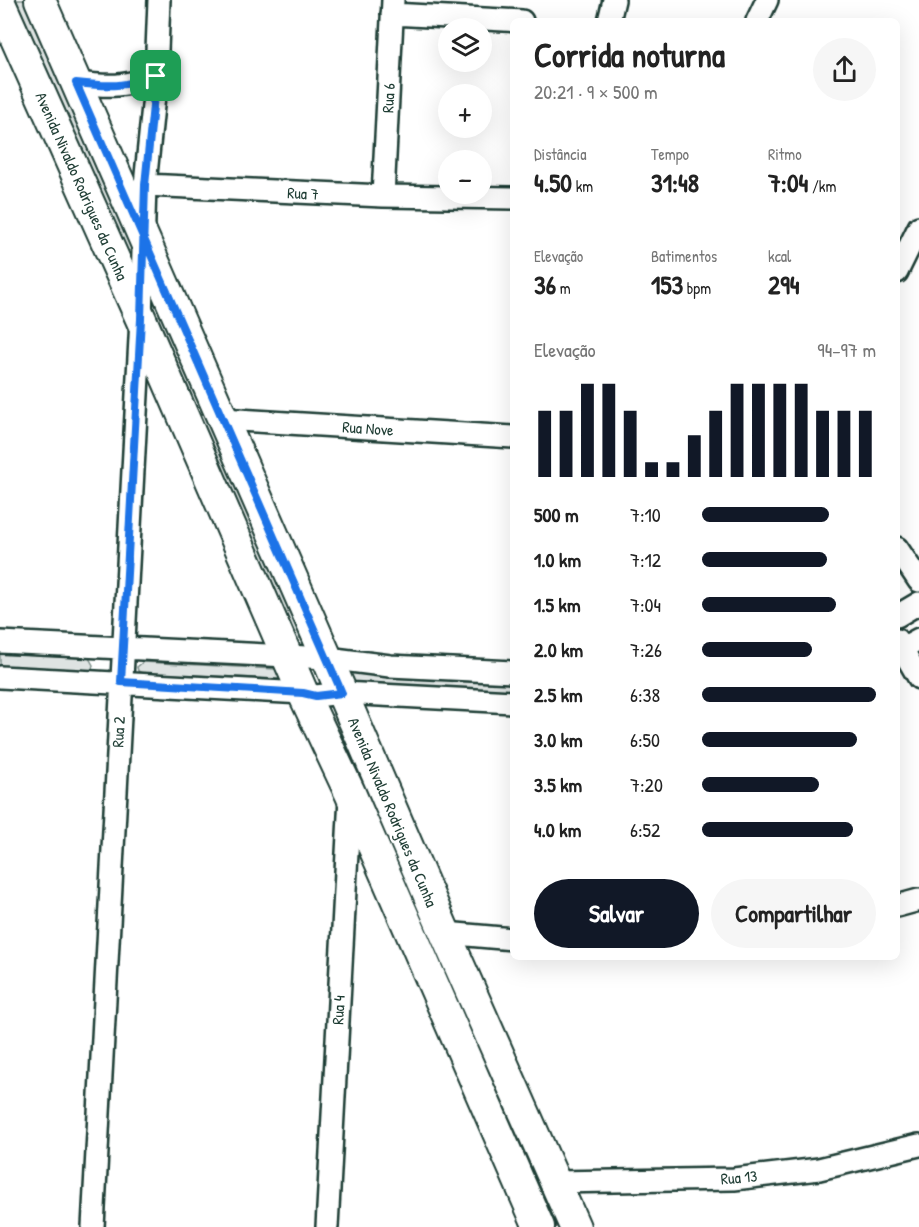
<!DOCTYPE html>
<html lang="pt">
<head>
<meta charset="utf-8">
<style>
  body { margin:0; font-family:"Patrick Hand",sans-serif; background:#f6f6f6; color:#222; height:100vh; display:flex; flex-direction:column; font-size:22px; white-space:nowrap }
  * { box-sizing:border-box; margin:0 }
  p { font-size:20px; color:#767676 }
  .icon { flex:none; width:33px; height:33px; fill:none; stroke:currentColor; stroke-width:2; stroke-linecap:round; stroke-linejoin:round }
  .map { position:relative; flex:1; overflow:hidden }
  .drawer { position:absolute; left:510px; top:18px; width:390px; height:942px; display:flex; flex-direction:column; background:#fff; border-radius:9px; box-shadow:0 6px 24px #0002 }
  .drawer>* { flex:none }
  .fabs { position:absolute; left:438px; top:18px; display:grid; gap:12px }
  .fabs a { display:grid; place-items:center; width:54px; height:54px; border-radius:50%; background:#fff; box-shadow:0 6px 24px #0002; font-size:30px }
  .pin { position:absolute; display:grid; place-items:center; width:51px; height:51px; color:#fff; margin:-26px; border-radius:12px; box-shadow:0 3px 9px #0006 }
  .round { display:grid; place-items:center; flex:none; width:63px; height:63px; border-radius:32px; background:#f6f6f6 }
  .summary { display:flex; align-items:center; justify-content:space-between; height:102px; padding:0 24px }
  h1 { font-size:33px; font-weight:800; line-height:45px }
  .stats { display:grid; grid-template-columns:repeat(3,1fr); gap:9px; height:102px; padding:6px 24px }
  .stats div { display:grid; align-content:center }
  .stats b { font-size:26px; font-weight:800 }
  .stats small { font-size:16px; font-weight:400 }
  .stats p { font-size:16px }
  .chart { height:168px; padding:12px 24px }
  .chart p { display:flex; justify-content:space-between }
  .chart svg { width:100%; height:108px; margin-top:6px; stroke:#111827; stroke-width:6 }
  .action { display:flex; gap:12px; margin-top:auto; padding:12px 24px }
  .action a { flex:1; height:69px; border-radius:36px; background:#111827; color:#fff; font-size:24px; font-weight:800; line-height:69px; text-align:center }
  .action a+a { background:#f6f6f6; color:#222 }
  ul { padding:0 24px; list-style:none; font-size:20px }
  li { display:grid; grid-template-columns:96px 72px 1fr; align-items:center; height:45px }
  li i { height:15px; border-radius:8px; background:#111827 }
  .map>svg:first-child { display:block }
  .green { fill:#dee3e2; stroke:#7e908b; stroke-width:1.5 }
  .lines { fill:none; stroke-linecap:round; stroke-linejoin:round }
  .street-casing { stroke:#1f3d34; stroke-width:26 }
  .secondary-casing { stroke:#1f3d34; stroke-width:34 }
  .street { stroke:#fff; stroke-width:21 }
  .secondary { stroke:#fff; stroke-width:30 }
  .route-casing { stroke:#fff; stroke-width:12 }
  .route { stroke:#1a73e8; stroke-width:8 }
  .labels { text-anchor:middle; stroke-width:4.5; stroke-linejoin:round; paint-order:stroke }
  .street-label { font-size:16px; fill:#1f3d34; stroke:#fff }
</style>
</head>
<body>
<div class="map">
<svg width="919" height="1227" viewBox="0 0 919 1227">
  <rect width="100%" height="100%" fill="#fff"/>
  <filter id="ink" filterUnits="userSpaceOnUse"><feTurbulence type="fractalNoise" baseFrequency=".0167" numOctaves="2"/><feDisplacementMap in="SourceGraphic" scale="12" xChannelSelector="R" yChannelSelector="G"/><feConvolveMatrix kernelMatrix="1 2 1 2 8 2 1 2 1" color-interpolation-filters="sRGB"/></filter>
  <g filter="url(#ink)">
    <!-- green -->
    <path class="green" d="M 15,0 L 26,0 L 132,246 L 132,249 L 129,251 L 125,249 Z
      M 161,315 L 302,637 L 295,640 L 156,320 L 157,316 Z
      M 0,654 L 89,658 L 93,665 L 92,669 L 88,671 L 0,666 Z
      M 143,662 L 275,669 L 281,671 L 281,679 L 142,673 L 138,671 L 137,667 Z
      M 348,672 L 513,683 L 513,693 L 352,683 Z
      M 333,714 L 338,716 L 563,1227 L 550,1227 L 330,717 Z"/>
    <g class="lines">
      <defs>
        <path id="street" d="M 392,14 L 522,21
          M 609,21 L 614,0
          M 757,21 L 767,0
          M 76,83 C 112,87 122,87 156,76
          M 145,185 L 156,76 L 159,0
          M 383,196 L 393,0
          M 897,272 L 919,227
          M 222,419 L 513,437
          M 897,548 L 919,581
          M 897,616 L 919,603
          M 897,640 L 919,678
          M 0,642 L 327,658 L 390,666 L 513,672
          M 897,651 L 919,639
          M 0,677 L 303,693 L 316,696 L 342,693 L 513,702
          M 897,906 L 919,900
          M 445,933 L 513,939
          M 555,1182 L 734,1179 L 819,1169 L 919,1145
          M 93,1227 L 141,319 L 145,185 L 383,196 L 513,198
          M 327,1227 L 350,797"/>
        <path id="secondary" d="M 40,0 L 327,658 L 445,933 L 575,1227
          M 0,3 L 141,319 L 303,693 L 350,793 L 539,1227"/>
      </defs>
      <!-- street casing -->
      <use href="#street" class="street-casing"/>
      <!-- secondary casing -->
      <use href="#secondary" class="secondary-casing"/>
      <!-- street -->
      <use href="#street" class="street"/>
      <!-- secondary -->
      <use href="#secondary" class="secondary"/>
    </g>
  </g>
  <g class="lines" filter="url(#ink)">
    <defs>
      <path id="route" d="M 156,76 L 145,185 L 141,319 L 121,682 L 303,693 L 316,696 L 342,693 C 254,489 165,286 76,83 C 112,87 122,87 156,76"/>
    </defs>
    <!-- route casing -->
    <use href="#route" class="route-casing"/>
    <!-- route -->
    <use href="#route" class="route"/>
  </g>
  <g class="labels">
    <!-- street labels -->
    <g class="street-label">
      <text transform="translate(388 98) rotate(-87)" y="6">Rua 6</text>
      <text transform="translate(82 186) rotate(66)" y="6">Avenida Nivaldo Rodrigues da Cunha</text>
      <text transform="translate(303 193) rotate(3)" y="6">Rua 7</text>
      <text transform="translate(368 428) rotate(4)" y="6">Rua Nove</text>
      <text transform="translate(118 732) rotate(-87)" y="6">Rua 2</text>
      <text transform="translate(393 812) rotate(67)" y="6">Avenida Nivaldo Rodrigues da Cunha</text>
      <text transform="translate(338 1010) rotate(-87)" y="6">Rua 4</text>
      <text transform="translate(739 1177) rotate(-5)" y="6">Rua 13</text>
    </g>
  </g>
</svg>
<div class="fabs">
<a><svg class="icon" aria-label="layers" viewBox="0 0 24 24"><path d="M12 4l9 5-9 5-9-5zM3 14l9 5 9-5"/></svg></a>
<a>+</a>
<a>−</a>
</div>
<div class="pin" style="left:156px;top:76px;background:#1e9e55"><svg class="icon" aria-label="arrive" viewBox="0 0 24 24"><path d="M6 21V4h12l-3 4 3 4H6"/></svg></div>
<section class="drawer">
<div class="summary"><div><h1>Corrida noturna</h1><p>20:21 · 9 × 500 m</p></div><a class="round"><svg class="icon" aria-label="share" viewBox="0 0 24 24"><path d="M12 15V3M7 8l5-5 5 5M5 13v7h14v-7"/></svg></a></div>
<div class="stats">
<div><p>Distância</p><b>4.50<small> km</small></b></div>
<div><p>Tempo</p><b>31:48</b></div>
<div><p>Ritmo</p><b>7:04<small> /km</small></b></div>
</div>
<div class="stats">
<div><p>Elevação</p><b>36<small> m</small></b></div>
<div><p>Batimentos</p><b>153<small> bpm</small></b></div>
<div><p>kcal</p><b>294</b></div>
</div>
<div class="chart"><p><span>Elevação</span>94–97 m</p>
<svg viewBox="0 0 160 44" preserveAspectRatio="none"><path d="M5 44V17M15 44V17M25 44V6M35 44V6M45 44V17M55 44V38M65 44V38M75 44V27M85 44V17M95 44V6M105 44V6M115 44V6M125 44V6M135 44V17M145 44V17M155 44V17"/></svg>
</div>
<ul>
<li><b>500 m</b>7:10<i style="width:73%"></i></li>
<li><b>1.0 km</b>7:12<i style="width:72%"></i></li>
<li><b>1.5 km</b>7:04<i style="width:77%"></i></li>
<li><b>2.0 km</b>7:26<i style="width:63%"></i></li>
<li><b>2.5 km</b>6:38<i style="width:100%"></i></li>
<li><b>3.0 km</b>6:50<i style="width:89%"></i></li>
<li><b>3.5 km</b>7:20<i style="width:67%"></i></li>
<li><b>4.0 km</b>6:52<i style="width:87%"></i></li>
</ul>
<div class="action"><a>Salvar</a><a>Compartilhar</a></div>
</section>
</div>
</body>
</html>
